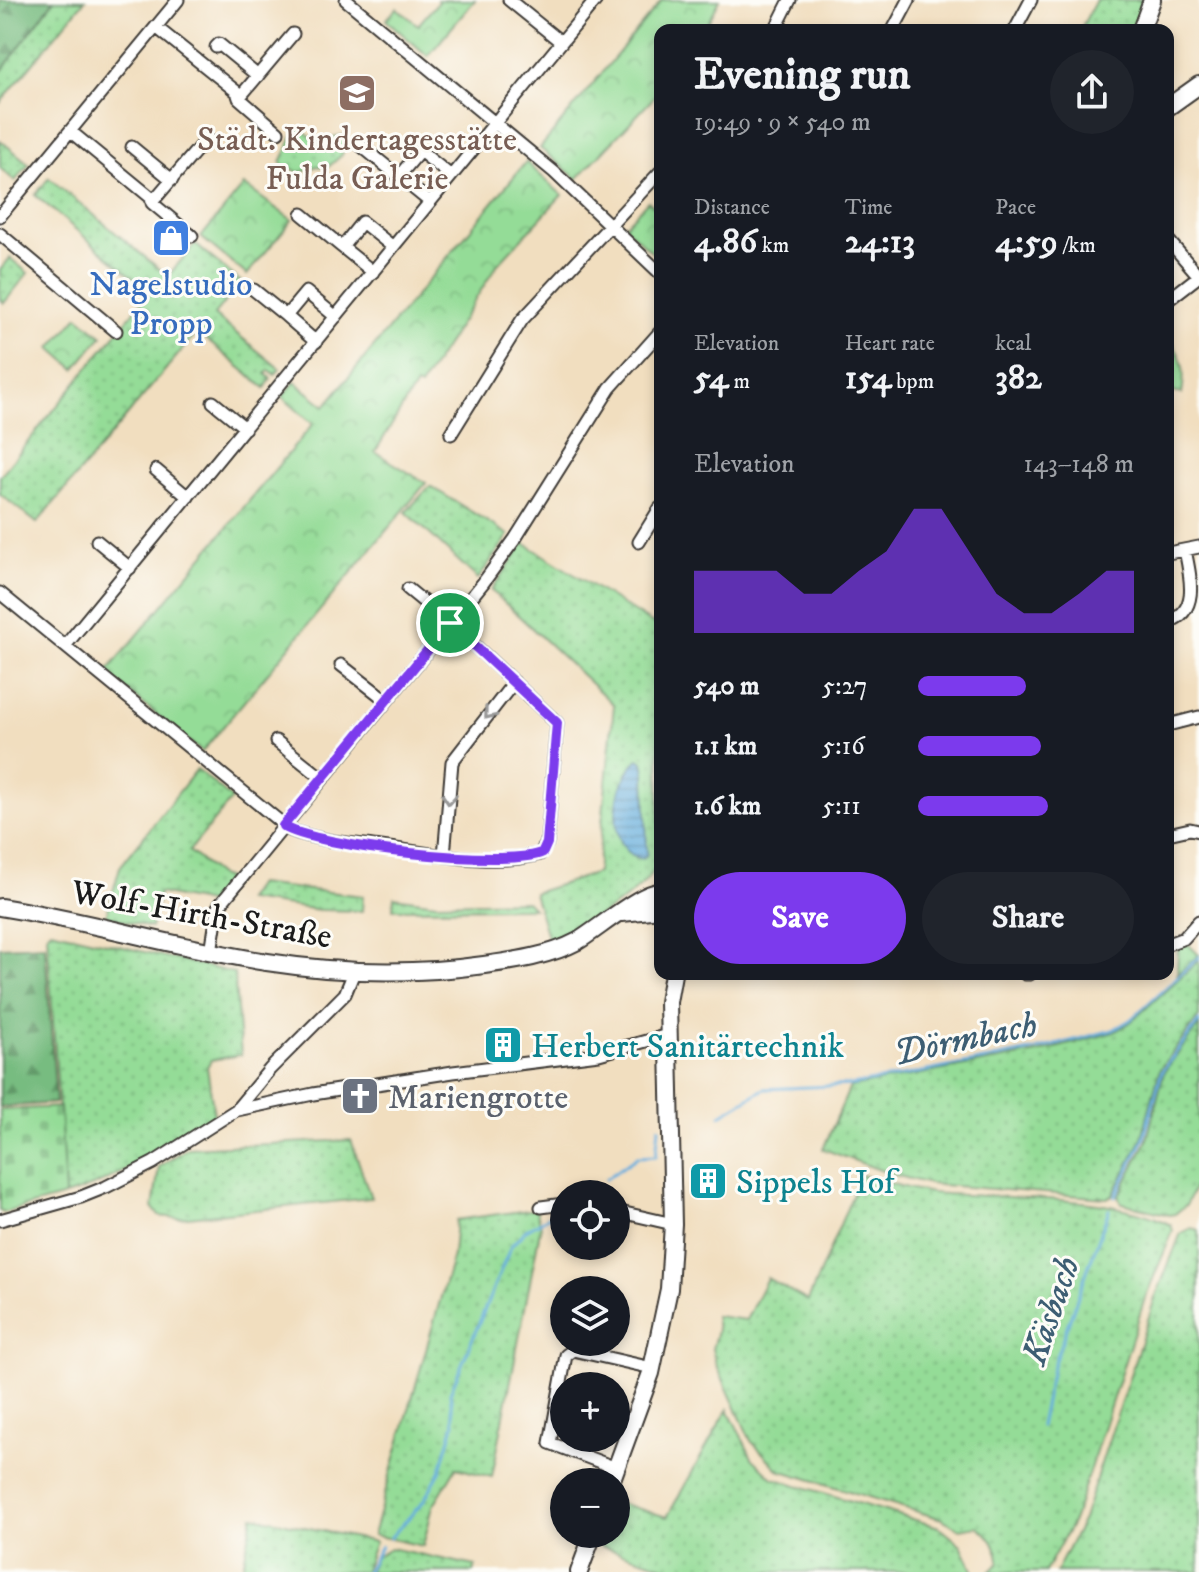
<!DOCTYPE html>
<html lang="en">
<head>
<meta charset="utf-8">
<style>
  body { margin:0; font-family:"IM FELL DW Pica",serif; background:#20242c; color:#f1f3f6; height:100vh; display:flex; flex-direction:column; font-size:30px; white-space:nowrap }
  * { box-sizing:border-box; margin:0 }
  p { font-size:26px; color:#9ea1a6 }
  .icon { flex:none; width:44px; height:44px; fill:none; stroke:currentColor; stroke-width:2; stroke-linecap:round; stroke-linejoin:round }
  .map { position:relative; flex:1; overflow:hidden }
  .side { position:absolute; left:654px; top:24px; width:520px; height:956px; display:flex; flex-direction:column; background:#171b24; border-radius:16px; box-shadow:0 4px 12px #0003 }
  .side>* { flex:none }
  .fabs { position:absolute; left:550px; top:1180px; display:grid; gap:16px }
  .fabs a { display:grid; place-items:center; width:80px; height:80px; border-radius:50%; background:#171b24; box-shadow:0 4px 12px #0003; font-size:40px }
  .pin { position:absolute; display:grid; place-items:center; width:68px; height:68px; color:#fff; margin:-34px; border:4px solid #fff; border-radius:50%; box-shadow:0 2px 8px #0007 }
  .round { display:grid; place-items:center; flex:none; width:84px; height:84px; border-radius:42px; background:#20242c }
  .overview { display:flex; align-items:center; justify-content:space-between; height:136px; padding:0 40px }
  h1 { font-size:44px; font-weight:800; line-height:60px }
  .figures { display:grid; grid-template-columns:repeat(3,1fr); gap:12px; height:136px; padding:8px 40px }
  .figures div { display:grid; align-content:center }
  .figures b { font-size:34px; font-weight:800 }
  .figures small { font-size:22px; font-weight:400 }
  .figures p { font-size:22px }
  .chart { height:224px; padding:16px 40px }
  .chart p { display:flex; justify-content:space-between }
  .chart svg { width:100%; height:144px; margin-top:8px; fill:#7c3aed; opacity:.7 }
  .action { display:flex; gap:16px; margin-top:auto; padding:16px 40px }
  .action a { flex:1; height:92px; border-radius:48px; background:#7c3aed; color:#fff; font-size:32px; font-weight:800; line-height:92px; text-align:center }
  .action a+a { background:#20242c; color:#f1f3f6 }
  ul { padding:0 40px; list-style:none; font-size:26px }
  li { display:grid; grid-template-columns:128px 96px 1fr; align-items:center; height:60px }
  li i { height:20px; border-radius:10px; background:#7c3aed }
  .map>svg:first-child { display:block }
  .grass { fill:url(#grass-dots); stroke:#587c5a; stroke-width:2 }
  .forest { fill:url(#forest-firs); stroke:#4a6c4e; stroke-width:2 }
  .cemetery { fill:url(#cemetery-stones); stroke:#587c5a; stroke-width:2 }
  .park { fill:url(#park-crowns); stroke:#587c5a; stroke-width:2 }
  .water { fill:url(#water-rules); stroke:#41657c; stroke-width:2 }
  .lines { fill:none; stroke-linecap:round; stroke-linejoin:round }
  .stream { stroke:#66aedd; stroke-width:3 }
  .street-casing { stroke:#3c3934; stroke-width:15 }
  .secondary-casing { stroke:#3c3934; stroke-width:20 }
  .street { stroke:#fff; stroke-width:11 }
  .secondary { stroke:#fff; stroke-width:16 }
  .oneway { stroke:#999 }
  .route-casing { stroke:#fff; stroke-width:16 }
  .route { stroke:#7c3aed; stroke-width:10 }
  .labels { text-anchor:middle; stroke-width:6; stroke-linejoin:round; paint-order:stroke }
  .education-label { font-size:34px; fill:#785e54; stroke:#fdfcf7 }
  .shop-label { font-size:34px; fill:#366cbe; stroke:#fdfcf7 }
  .street-label { font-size:34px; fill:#1c1c1c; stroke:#fdfcf7 }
  .culture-label { font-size:34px; fill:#0d838f; stroke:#fdfcf7; text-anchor:start }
  .worship-label { font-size:34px; fill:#5b616d; stroke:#fdfcf7; text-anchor:start }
  .water-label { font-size:36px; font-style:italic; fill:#3d5e73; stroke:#fdfcf7 }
</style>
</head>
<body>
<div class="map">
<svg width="1199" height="1572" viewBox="0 0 1199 1572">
  <defs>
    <pattern id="grass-dots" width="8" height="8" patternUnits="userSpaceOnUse" patternTransform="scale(2)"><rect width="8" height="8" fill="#94dc97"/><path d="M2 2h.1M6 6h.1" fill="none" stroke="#7fbc82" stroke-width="1.8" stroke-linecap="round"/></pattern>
    <pattern id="forest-firs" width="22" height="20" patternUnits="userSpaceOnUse" patternTransform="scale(2)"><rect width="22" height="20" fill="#77bc80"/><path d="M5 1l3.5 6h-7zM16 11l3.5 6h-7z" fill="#619868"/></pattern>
    <pattern id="cemetery-stones" width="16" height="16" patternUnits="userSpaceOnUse" patternTransform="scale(2)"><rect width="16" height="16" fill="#94dc97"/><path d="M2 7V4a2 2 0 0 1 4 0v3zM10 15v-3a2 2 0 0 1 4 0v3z" fill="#7fbc82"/></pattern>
    <pattern id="park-crowns" width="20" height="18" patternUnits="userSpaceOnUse" patternTransform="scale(2)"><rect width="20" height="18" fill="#94dc97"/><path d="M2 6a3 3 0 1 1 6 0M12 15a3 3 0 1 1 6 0" fill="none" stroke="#7fbc82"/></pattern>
    <pattern id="water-rules" width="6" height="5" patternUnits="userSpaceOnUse" patternTransform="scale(2)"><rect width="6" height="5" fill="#66aedd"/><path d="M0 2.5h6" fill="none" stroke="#538db2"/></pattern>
  </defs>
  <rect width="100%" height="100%" fill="#fdfcf7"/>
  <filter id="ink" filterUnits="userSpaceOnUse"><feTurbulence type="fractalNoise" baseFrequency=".0125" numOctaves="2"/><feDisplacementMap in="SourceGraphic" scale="16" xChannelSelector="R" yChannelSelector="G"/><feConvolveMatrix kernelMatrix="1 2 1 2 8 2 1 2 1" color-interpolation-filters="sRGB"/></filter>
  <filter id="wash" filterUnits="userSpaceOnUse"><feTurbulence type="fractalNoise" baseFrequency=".006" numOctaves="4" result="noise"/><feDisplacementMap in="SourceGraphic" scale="32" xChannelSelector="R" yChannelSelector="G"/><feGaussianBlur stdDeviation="1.8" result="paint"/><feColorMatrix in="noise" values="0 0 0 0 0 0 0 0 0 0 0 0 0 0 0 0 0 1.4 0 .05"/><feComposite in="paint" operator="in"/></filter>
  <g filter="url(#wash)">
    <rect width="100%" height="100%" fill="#f1debf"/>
    <!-- grass -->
    <path class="grass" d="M 54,0 L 85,0 L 0,103 L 0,73 Z
      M 1096,0 L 1148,0 L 1135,30 L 1080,30 Z
      M 300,128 L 319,143 L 323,139 L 344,135 L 347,138 L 342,155 L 327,168 L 317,166 L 299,173 L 291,168 L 283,167 L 281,162 L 296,130 Z
      M 0,140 L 29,164 L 15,181 L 0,168 Z
      M 49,178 L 168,276 L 195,244 L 241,282 L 214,315 L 280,369 L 275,375 L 269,370 L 266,374 L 271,379 L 265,388 L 197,332 L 37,523 L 0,494 L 0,476 L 150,292 L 35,195 Z
      M 10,258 L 28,273 L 4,303 L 0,300 L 0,270 Z
      M 430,486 L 509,535 L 478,579 L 406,512 Z
      M 524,543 L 653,624 L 660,614 L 659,863 C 641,896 583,928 548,940 L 534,893 L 597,873 L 614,705 L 491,590 Z
      M 197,769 L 232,799 L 189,851 L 221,877 L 235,879 L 213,904 L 159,893 L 151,928 L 106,916 L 120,867 Z
      M 257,884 L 363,896 L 362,911 L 320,910 L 246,900 Z
      M 394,897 L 436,903 L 526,901 L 533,908 L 393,909 Z
      M 51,930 L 234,973 L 241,1055 L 211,1060 L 207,1067 L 214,1115 C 167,1146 119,1180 65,1196 L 47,934 Z
      M 1199,960 L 1199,1017 L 1160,1069 L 1141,1141 L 1113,1195 L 1107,1198 L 1094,1197 L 929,1184 L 891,1174 L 823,1149 L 850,1087 L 1037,1053 L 1114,1032 L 1131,1022 Z
      M 1199,1025 L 1199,1176 L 1187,1204 L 1175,1214 L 1169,1215 L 1122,1203 L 1118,1197 L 1146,1143 L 1164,1072 Z
      M 351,1140 L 371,1198 L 178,1218 L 159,1216 L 153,1208 L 159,1167 L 188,1148 Z
      M 861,1175 C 885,1181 909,1190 933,1193 C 1001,1199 1112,1194 1171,1225 L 1173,1231 L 1145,1298 L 1074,1519 L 1045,1572 L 990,1572 L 999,1563 C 1000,1549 988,1533 977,1526 L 960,1529 L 942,1519 L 779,1470 L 751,1441 L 716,1364 L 712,1349 L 717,1330 L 715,1316 L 746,1320 L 767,1278 L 808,1301 Z
      M 536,1209 L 541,1225 L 492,1477 L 456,1468 L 433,1506 L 423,1546 L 373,1535 L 453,1255 L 456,1220 Z
      M 1191,1228 L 1199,1230 L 1199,1572 L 1056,1572 L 1083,1519 L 1154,1301 L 1181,1233 Z
      M 728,1409 L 752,1458 L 773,1478 L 939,1527 L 961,1545 L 974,1572 L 683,1572 L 600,1546 L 604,1534 L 616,1534 L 616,1502 L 667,1517 Z
      M 253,1516 L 375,1542 L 364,1572 L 242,1572 Z
      M 390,1548 L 476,1566 L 474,1572 L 368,1572 L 375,1557 Z"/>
    <!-- forest -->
    <path class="forest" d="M 0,0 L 54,0 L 0,73 Z
      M 45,945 L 56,1103 L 0,1107 L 0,947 Z"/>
    <!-- cemetery -->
    <path class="cemetery" d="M 60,1107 L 65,1196 L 3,1213 L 0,1211 L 0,1110 Z"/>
    <!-- park -->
    <path class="park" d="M 437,0 L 475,0 L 428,56 L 386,20 L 397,8 L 418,25 L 438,2 Z
      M 662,0 L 720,0 L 704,30 L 660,30 L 660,91 L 577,179 L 540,148 Z
      M 526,162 L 562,195 L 497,265 L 420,387 L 416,385 L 375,452 L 426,483 L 202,752 L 106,673 L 313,424 L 282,397 L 295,382 L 325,406 Z
      M 244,185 L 292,220 L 247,275 L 201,237 Z
      M 648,201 L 660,212 L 660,260 L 624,226 Z
      M 78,316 L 102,336 L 75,369 L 51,348 Z
      M 1168,336 C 1183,357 1186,369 1182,394 L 1168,391 Z
      M 1186,942 L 1199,955 L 1177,974 L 1178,946 Z"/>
    <!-- water -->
    <path class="water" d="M 639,759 L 643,762 L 645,771 L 647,854 L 643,859 C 603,853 613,778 639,759 Z"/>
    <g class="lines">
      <!-- stream -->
      <path class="stream" d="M 721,1115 L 764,1089 L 852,1085 L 891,1078 L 1036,1050 L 1113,1030 L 1130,1020 L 1199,957
        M 606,1179 L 637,1157 L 656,1156 L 659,1127
        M 582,1194 L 591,1187
        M 1115,1197 L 1143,1141 L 1162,1071 L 1199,1022
        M 1040,1426 L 1052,1368 L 1109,1210
        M 390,1538 L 423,1502 L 440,1472 L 454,1424 L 450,1393 L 511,1246 L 526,1230 L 555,1213
        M 366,1572 L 381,1546"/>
    </g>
  </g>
  <g filter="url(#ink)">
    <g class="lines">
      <defs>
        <path id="street" d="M 346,0 L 554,172 L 660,273
          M 509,0 L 561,42
          M 156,27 L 237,92 L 239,98 L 278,132
          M 775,30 L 790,0
          M 893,30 L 909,0
          M 1015,30 L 1031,0
          M 216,47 L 219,44 L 258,76
          M 239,98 L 293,34
          M 70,131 L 154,200 L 152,203 L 192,236
          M 359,144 L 430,202
          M 132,147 L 172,180
          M 399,176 L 420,151 L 451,176
          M 154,200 L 207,138
          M 302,214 L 342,247
          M 0,216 L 178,0
          M 0,234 L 116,331
          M 1168,240 L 1199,276
          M 373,272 L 342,247 L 362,222 L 393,247
          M 254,290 L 286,316
          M 1168,300 L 1199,276
          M 316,342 L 286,316 L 306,292 L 336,317
          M 213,402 L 245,428
          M 451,434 L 522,320 L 660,172
          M 156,470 L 188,497
          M 97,541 L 130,568
          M 639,542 L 660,508
          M 1168,553 L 1199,547
          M 0,593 L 290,830 C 319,841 350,843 381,847 C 429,853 492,867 540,854 L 547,843 L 557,723 L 457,629 L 408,589
          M 1168,622 C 1199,612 1191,579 1185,550
          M 65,646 L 596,0
          M 341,665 L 386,700
          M 1168,725 L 1199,717
          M 276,741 L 322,778
          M 1168,834 L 1190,829 L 1199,831
          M 444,856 L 452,762 L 514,682
          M 1168,944 L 1184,938 L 1199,921
          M 211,952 L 218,907 L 483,583 L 515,539 L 610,388 L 660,332
          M 1025,974 L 1030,974
          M 237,1110 L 313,1094 L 453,1072 L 599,1054 L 668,1035
          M 541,1207 L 564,1204
          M 616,1211 L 673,1224
          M 0,1220 L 81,1197 L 106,1187 L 153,1163 L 236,1110 L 270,1069 L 345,994 L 355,970
          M 616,1468 L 550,1443 L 566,1355 L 573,1350 L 652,1368"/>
        <path id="secondary" d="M 1141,30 L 1152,0
          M 1168,107 L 1199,85
          M 0,907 C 90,921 177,948 267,962 C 338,973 413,975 484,965 C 515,961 550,956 578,941 C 598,929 641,892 660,892
          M 622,913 L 660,909
          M 611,1482 L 651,1373 L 669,1289 L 673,1224 L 668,1002 L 673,974
          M 579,1572 L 593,1534"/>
      </defs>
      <!-- street casing -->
      <use href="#street" class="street-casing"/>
      <!-- secondary casing -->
      <use href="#secondary" class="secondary-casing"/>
      <!-- street -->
      <use href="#street" class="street"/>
      <!-- secondary -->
      <use href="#secondary" class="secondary"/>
    </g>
    <!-- one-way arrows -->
    <defs><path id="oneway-chevron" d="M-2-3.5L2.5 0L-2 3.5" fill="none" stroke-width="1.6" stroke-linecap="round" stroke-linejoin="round" transform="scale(2)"/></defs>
    <g class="oneway">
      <use href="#oneway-chevron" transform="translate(489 714) rotate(129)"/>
      <use href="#oneway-chevron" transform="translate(449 799) rotate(94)"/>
    </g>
  </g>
  <g class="lines" filter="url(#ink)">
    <defs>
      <path id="route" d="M 450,623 L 557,723 L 547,843 L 543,852 C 508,869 316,847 283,826 Z"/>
    </defs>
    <!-- route casing -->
    <use href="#route" class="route-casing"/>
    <!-- route -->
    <use href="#route" class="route"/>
  </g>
  <!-- icons -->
  <defs>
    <symbol id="school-square" viewBox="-11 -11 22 22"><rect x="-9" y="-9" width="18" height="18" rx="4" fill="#8d6e63" stroke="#fdfcf7"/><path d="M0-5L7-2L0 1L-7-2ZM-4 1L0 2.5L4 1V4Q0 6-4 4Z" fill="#fff"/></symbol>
    <symbol id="shop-square" viewBox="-11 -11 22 22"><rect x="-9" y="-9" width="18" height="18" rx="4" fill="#3f7fe0" stroke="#fdfcf7"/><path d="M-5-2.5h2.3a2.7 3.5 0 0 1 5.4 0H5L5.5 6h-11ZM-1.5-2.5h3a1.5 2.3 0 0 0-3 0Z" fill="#fff"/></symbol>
    <symbol id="building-square" viewBox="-11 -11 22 22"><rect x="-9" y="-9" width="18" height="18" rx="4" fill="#0f9aa8" stroke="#fdfcf7"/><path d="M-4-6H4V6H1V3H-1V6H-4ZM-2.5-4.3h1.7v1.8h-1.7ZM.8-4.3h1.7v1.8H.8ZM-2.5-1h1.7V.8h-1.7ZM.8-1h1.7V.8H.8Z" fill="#fff"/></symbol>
    <symbol id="church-square" viewBox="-11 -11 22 22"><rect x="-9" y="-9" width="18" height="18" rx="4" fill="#6b7280" stroke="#fdfcf7"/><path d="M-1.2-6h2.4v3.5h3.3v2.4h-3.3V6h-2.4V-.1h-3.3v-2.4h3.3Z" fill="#fff"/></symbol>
  </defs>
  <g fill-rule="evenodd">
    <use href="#school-square" x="335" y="71" width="44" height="44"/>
    <use href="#shop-square" x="149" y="216" width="44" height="44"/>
    <use href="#building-square" x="481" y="1023" width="44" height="44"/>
    <use href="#church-square" x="338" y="1074" width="44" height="44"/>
    <use href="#building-square" x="686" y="1159" width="44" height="44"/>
  </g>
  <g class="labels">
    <!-- education labels -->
    <g class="education-label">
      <text x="357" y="150">Städt. Kindertagesstätte<tspan x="357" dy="39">Fulda Galerie</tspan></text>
    </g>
    <!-- shop labels -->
    <g class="shop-label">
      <text x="171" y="295">Nagelstudio<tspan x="171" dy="39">Propp</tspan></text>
    </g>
    <!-- street labels -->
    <g class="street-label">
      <text transform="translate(202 913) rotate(10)" y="12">Wolf-Hirth-Straße</text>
    </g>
    <!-- culture labels -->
    <g class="culture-label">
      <text x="531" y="1057">Herbert Sanitärtechnik</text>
      <text x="736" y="1193">Sippels Hof</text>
    </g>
    <!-- worship labels -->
    <g class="worship-label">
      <text x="388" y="1108">Mariengrotte</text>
    </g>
    <!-- water labels -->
    <g class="water-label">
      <text transform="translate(965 1037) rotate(-12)" y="13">Dörmbach</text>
      <text transform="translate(1049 1310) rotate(-71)" y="13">Käsbach</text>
    </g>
  </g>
</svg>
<div class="fabs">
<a><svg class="icon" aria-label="locate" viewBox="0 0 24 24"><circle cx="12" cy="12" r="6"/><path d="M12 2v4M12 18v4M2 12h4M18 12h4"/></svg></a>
<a><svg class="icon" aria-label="layers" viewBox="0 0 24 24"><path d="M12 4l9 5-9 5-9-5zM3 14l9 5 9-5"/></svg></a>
<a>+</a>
<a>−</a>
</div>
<div class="pin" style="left:450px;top:623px;background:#1e9e55"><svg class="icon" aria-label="arrive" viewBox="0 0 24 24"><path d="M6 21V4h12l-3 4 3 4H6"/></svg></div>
<section class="side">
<div class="overview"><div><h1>Evening run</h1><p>19:49 · 9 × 540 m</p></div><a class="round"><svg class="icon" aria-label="share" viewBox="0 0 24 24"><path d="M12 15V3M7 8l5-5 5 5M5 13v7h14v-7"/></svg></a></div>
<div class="figures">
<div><p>Distance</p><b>4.86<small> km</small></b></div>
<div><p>Time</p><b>24:13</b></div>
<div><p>Pace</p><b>4:59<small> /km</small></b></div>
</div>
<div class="figures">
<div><p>Elevation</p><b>54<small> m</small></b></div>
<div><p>Heart rate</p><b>154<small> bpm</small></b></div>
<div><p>kcal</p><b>382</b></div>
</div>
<div class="chart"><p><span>Elevation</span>143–148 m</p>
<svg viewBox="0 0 160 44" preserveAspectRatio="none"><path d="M0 44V25L10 25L20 25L30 25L40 32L50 32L60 25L70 19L80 6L90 6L100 19L110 32L120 38L130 38L140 32L150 25L160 25V44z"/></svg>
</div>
<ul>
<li><b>540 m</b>5:27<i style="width:50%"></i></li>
<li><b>1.1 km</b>5:16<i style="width:57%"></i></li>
<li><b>1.6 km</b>5:11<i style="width:60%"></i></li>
</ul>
<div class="action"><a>Save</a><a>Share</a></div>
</section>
</div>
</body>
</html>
